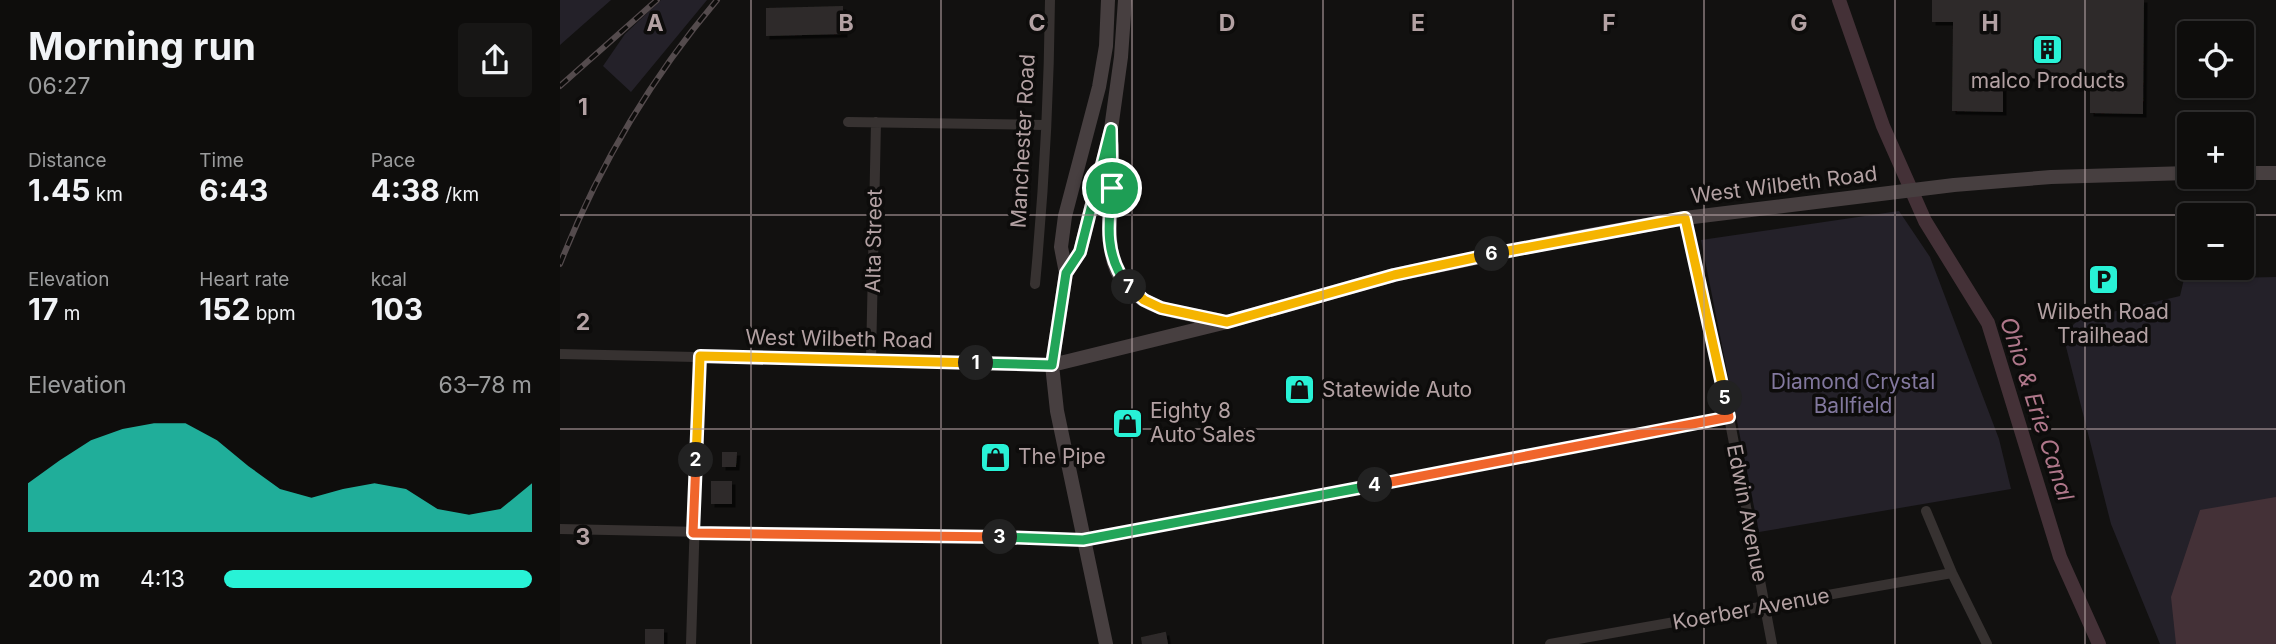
<!DOCTYPE html>
<html lang="en">
<head>
<meta charset="utf-8">
<style>
  body { margin:0; font-family:Inter,sans-serif; background:#171615; color:#f1f3f6; height:100vh; display:flex; flex-direction:column; font-size:26px; white-space:nowrap }
  * { box-sizing:border-box; margin:0 }
  p { font-size:23px; color:#9b9c9d }
  .icon { flex:none; width:38px; height:38px; fill:none; stroke:currentColor; stroke-width:2; stroke-linecap:round; stroke-linejoin:round }
  .map { position:relative; flex:1; overflow:hidden }
  .drawer { display:flex; flex-direction:column; background:#0e0d0c; width:560px }
  .drawer>* { flex:none }
  .tools { position:absolute; left:1617px; top:21px; display:grid; gap:14px }
  .tools a { display:grid; place-items:center; width:77px; height:77px; border-radius:7px; background:#0e0d0c; box-shadow:0 2px 5px #0004,0 0 0 2px #2e2d2d; font-size:35px }
  .pin { position:absolute; display:grid; place-items:center; width:60px; height:60px; color:#fff; margin:-30px; border:4px solid #fff; border-radius:50%; box-shadow:0 2px 7px #0007 }
  .km { position:absolute; width:35px; height:35px; margin:-18px; border-radius:50%; background:#222; color:#fff; font-size:19px; line-height:35px; text-align:center }
  .round { display:grid; place-items:center; flex:none; width:74px; height:74px; border-radius:7px; background:#171615 }
  .head { display:flex; align-items:center; justify-content:space-between; height:119px; padding:0 28px }
  h1 { font-size:38px; font-weight:700; line-height:52px }
  .metrics { display:grid; grid-template-columns:repeat(3,1fr); gap:10px; height:119px; padding:7px 28px }
  .metrics div { display:grid; align-content:center }
  .metrics b { font-size:30px; font-weight:700 }
  .metrics small { font-size:19px; font-weight:400 }
  .metrics p { font-size:19px }
  .chart { height:196px; padding:14px 28px }
  .chart p { display:flex; justify-content:space-between }
  .chart svg { width:100%; height:126px; margin-top:7px; fill:#28f2d6; opacity:.7 }
  ul { padding:0 28px; list-style:none; font-size:23px }
  li { display:grid; grid-template-columns:112px 84px 1fr; align-items:center; height:52px }
  li i { height:18px; border-radius:9px; background:#28f2d6 }
  main { display:flex; flex:1; min-height:0 }
  .map>svg:first-child { display:block }
  .green { fill:#242129 }
  .water { fill:#443137 }
  .lines { fill:none; stroke-linecap:round; stroke-linejoin:round }
  .canal { stroke:#443137; stroke-width:14 }
  .building { fill:#2e2c2b; stroke:#2e2b2a; stroke-width:2; filter:url(#shadow) }
  .minor { stroke:#373231; stroke-width:10 }
  .secondary { stroke:#473f40; stroke-width:14 }
  .rail-casing { stroke:#544b4d; stroke-width:6 }
  .rail { stroke:#0d0c0b; stroke-width:3.5; stroke-dasharray:10; stroke-linecap:butt }
  .split-1-casing { stroke:#fff; stroke-width:14 }
  .split-2-casing { stroke:#fff; stroke-width:14 }
  .split-3-casing { stroke:#fff; stroke-width:14 }
  .split-4-casing { stroke:#fff; stroke-width:14 }
  .split-5-casing { stroke:#fff; stroke-width:14 }
  .split-6-casing { stroke:#fff; stroke-width:14 }
  .split-7-casing { stroke:#fff; stroke-width:14 }
  .split-8-casing { stroke:#fff; stroke-width:14 }
  .split-1 { stroke:#22a559; stroke-width:9 }
  .split-2 { stroke:#f5b400; stroke-width:9 }
  .split-3 { stroke:#f0652b; stroke-width:9 }
  .split-4 { stroke:#22a559; stroke-width:9 }
  .split-5 { stroke:#f0652b; stroke-width:9 }
  .split-6 { stroke:#f5b400; stroke-width:9 }
  .split-7 { stroke:#f5b400; stroke-width:9 }
  .split-8 { stroke:#22a559; stroke-width:9 }
  .grid { fill:none; stroke:#b3a1a3; stroke-width:2; stroke-opacity:0.55 }
  .labels { text-anchor:middle; stroke-width:7; stroke-linejoin:round; paint-order:stroke }
  .poi-label { font-size:21px; fill:#b3a1a3; stroke:#0d0c0b; text-anchor:start }
  .street-label { font-size:21px; fill:#b3a1a3; stroke:#0d0c0b }
  .park-label { font-size:21px; fill:#82789e; stroke:#0d0c0b }
  .water-label { font-size:23px; font-style:italic; fill:#af778a; stroke:#0d0c0b }
  .grid-label { font-size:23px; text-anchor:middle; font-weight:bold; fill:#b3a1a3; stroke:#0d0c0b; stroke-width:7; stroke-linejoin:round; paint-order:stroke }
</style>
</head>
<body>
<main>
<section class="drawer">
<div class="head"><div><h1>Morning run</h1><p>06:27</p></div><a class="round"><svg class="icon" aria-label="share" viewBox="0 0 24 24"><path d="M12 15V3M7 8l5-5 5 5M5 13v7h14v-7"/></svg></a></div>
<div class="metrics">
<div><p>Distance</p><b>1.45<small> km</small></b></div>
<div><p>Time</p><b>6:43</b></div>
<div><p>Pace</p><b>4:38<small> /km</small></b></div>
</div>
<div class="metrics">
<div><p>Elevation</p><b>17<small> m</small></b></div>
<div><p>Heart rate</p><b>152<small> bpm</small></b></div>
<div><p>kcal</p><b>103</b></div>
</div>
<div class="chart"><p><span>Elevation</span>63–78 m</p>
<svg viewBox="0 0 160 44" preserveAspectRatio="none"><path d="M0 44V27L10 19L20 12L30 8L40 6L50 6L60 12L70 21L80 29L90 32L100 29L110 27L120 29L130 36L140 38L150 36L160 27V44z"/></svg>
</div>
<ul>
<li><b>200 m</b>4:13<i style="width:100%"></i></li>
</ul>
</section>
<div class="map">
<svg width="1716" height="644" viewBox="0 0 1716 644">
  <defs>
    <filter id="shadow"><feDropShadow dx="3.5" dy="3.5" stdDeviation="0" flood-color="#0009"/></filter>
  </defs>
  <rect width="100%" height="100%" fill="#121110"/>
  <!-- green -->
  <path class="green" d="M 0,0 L 51,0 L 0,45 Z
    M 101,0 L 147,0 L 71,92 L 43,66 L 65,34 Z
    M 1339,211 L 1370,257 L 1439,439 L 1451,489 L 1199,532 L 1141,240 Z
    M 1716,277 L 1716,644 L 1600,644 L 1551,524 L 1503,335 L 1518,320 L 1620,296 L 1624,279 Z"/>
  <!-- water -->
  <path class="water" d="M 1716,497 L 1716,644 L 1616,644 L 1611,597 L 1640,510 Z"/>
  <g class="lines">
    <!-- canal -->
    <path class="canal" d="M 1279,0 L 1323,126 L 1365,221 L 1428,323 L 1500,557 L 1539,644"/>
  </g>
  <!-- building -->
  <path class="building" d="M 1373,0 L 1583,0 L 1582,113 L 1531,112 L 1531,78 L 1442,77 L 1442,111 L 1393,110 L 1394,21 L 1373,21 Z
    M 282,7 L 283,33 L 207,35 L 207,9 Z
    M 163,453 L 176,453 L 175,466 L 163,466 Z
    M 152,482 L 171,482 L 171,503 L 152,503 Z
    M 86,630 L 103,630 L 103,644 L 86,644 Z
    M 605,633 L 607,644 L 583,644 L 582,638 Z"/>
  <g class="lines">
    <!-- minor -->
    <path class="minor" d="M 288,122 L 484,125
      M 1125,218 L 1169,417 L 1212,644
      M 475,284 C 484,189 489,95 490,0
      M 0,354 L 492,365
      M 311,360 L 316,122
      M 1366,511 L 1392,573 L 1427,644
      M 0,529 L 523,540 L 666,515 L 1169,417
      M 131,644 L 140,356
      M 990,644 L 1392,573"/>
    <!-- secondary -->
    <path class="secondary" d="M 552,145 C 552,159 553,174 552,188 C 549,237 541,286 599,307 C 619,314 642,316 662,321
      M 1682,173 L 1716,173
      M 506,273 L 520,252 L 551,129 L 561,57 L 565,0
      M 492,365 L 667,322 L 834,275 L 998,241 L 1125,218 L 1394,185 L 1491,177 L 1629,173
      M 546,644 L 497,411 L 492,365 L 506,273 L 501,247 L 505,216 L 539,87 L 546,46 L 548,0"/>
    <defs>
      <path id="rail" d="M 0,86 L 97,0
        M 0,264 C 38,168 90,79 157,0"/>
    </defs>
    <!-- rail casing -->
    <use href="#rail" class="rail-casing"/>
    <!-- rail -->
    <use href="#rail" class="rail"/>
  </g>
  <g class="lines">
    <defs>
      <path id="split-1" d="M 416,363 L 492,365 L 506,273 L 520,252 L 551,129 L 552,188"/>
      <path id="split-2" d="M 136,460 L 140,356 L 416,363"/>
      <path id="split-3" d="M 136,460 L 133,533 L 440,537"/>
      <path id="split-4" d="M 440,537 L 523,540 L 815,485"/>
      <path id="split-5" d="M 815,485 L 1169,417 L 1165,398"/>
      <path id="split-6" d="M 932,254 L 1125,218 L 1165,398"/>
      <path id="split-7" d="M 569,287 L 584,300 L 601,308 L 667,322 L 834,275 L 932,254"/>
      <path id="split-8" d="M 552,188 C 548,224 544,257 569,287"/>
    </defs>
    <!-- split-1 casing -->
    <use href="#split-1" class="split-1-casing"/>
    <!-- split-2 casing -->
    <use href="#split-2" class="split-2-casing"/>
    <!-- split-3 casing -->
    <use href="#split-3" class="split-3-casing"/>
    <!-- split-4 casing -->
    <use href="#split-4" class="split-4-casing"/>
    <!-- split-5 casing -->
    <use href="#split-5" class="split-5-casing"/>
    <!-- split-6 casing -->
    <use href="#split-6" class="split-6-casing"/>
    <!-- split-7 casing -->
    <use href="#split-7" class="split-7-casing"/>
    <!-- split-8 casing -->
    <use href="#split-8" class="split-8-casing"/>
    <!-- split-1 -->
    <use href="#split-1" class="split-1"/>
    <!-- split-2 -->
    <use href="#split-2" class="split-2"/>
    <!-- split-3 -->
    <use href="#split-3" class="split-3"/>
    <!-- split-4 -->
    <use href="#split-4" class="split-4"/>
    <!-- split-5 -->
    <use href="#split-5" class="split-5"/>
    <!-- split-6 -->
    <use href="#split-6" class="split-6"/>
    <!-- split-7 -->
    <use href="#split-7" class="split-7"/>
    <!-- split-8 -->
    <use href="#split-8" class="split-8"/>
  </g>
  <!-- grid -->
  <path class="grid" d="M 191,0 L 191,644M 381,0 L 381,644M 572,0 L 572,644M 763,0 L 763,644M 953,0 L 953,644M 1144,0 L 1144,644M 1335,0 L 1335,644M 1525,0 L 1525,644M 0,215 L 1716,215M 0,429 L 1716,429"/>
  <!-- icons -->
  <defs>
    <symbol id="building-square" viewBox="-11 -11 22 22"><rect x="-9" y="-9" width="18" height="18" rx="4" fill="#28f2d6" stroke="#0d0c0b"/><path d="M-4-6H4V6H1V3H-1V6H-4ZM-2.5-4.3h1.7v1.8h-1.7ZM.8-4.3h1.7v1.8H.8ZM-2.5-1h1.7V.8h-1.7ZM.8-1h1.7V.8H.8Z" fill="#111"/></symbol>
    <symbol id="parking-square" viewBox="-11 -11 22 22"><rect x="-9" y="-9" width="18" height="18" rx="4" fill="#28f2d6" stroke="#0d0c0b"/><path d="M-3.5-5.5H1a3.5 3.5 0 0 1 0 7H-1V5.5H-3.5ZM-1-3.4V-.6H.8a1.4 1.4 0 0 0 0-2.8Z" fill="#111"/></symbol>
    <symbol id="shop-square" viewBox="-11 -11 22 22"><rect x="-9" y="-9" width="18" height="18" rx="4" fill="#28f2d6" stroke="#0d0c0b"/><path d="M-5-2.5h2.3a2.7 3.5 0 0 1 5.4 0H5L5.5 6h-11ZM-1.5-2.5h3a1.5 2.3 0 0 0-3 0Z" fill="#111"/></symbol>
  </defs>
  <g fill-rule="evenodd">
    <use href="#building-square" x="1470" y="32" width="35" height="35"/>
    <use href="#parking-square" x="1526" y="262" width="35" height="35"/>
    <use href="#shop-square" x="722" y="372" width="35" height="35"/>
    <use href="#shop-square" x="550" y="406" width="35" height="35"/>
    <use href="#shop-square" x="418" y="440" width="35" height="35"/>
  </g>
  <g class="labels">
    <!-- poi labels -->
    <g class="poi-label">
      <text x="1488" y="88" text-anchor="middle">malco Products</text>
      <text x="1543" y="319" text-anchor="middle">Wilbeth Road<tspan x="1543" dy="24">Trailhead</tspan></text>
      <text x="762" y="397">Statewide Auto</text>
      <text x="590" y="418">Eighty 8<tspan x="590" dy="24">Auto Sales</tspan></text>
      <text x="458" y="464">The Pipe</text>
    </g>
    <!-- street labels -->
    <g class="street-label">
      <text transform="translate(463 141) rotate(-87)" y="7">Manchester Road</text>
      <text transform="translate(1224 185) rotate(-7)" y="7">West Wilbeth Road</text>
      <text transform="translate(314 241) rotate(-89)" y="7">Alta Street</text>
      <text transform="translate(279 339) rotate(1)" y="7">West Wilbeth Road</text>
      <text transform="translate(1187 513) rotate(79)" y="7">Edwin Avenue</text>
      <text transform="translate(1191 609) rotate(-10)" y="7">Koerber Avenue</text>
    </g>
    <!-- park labels -->
    <g class="park-label">
      <text x="1293" y="389">Diamond Crystal<tspan x="1293" dy="24">Ballfield</tspan></text>
    </g>
    <!-- water labels -->
    <g class="water-label">
      <text transform="translate(1477 409) rotate(72)" y="8">Ohio &amp; Erie Canal</text>
    </g>
  </g>
  <g class="grid-label">
    <text x="95" y="31">A</text>
    <text x="286" y="31">B</text>
    <text x="477" y="31">C</text>
    <text x="667" y="31">D</text>
    <text x="858" y="31">E</text>
    <text x="1049" y="31">F</text>
    <text x="1239" y="31">G</text>
    <text x="1430" y="31">H</text>
    <text x="23" y="115">1</text>
    <text x="23" y="330">2</text>
    <text x="23" y="545">3</text>
  </g>
</svg>
<div class="tools">
<a><svg class="icon" aria-label="locate" viewBox="0 0 24 24"><circle cx="12" cy="12" r="6"/><path d="M12 2v4M12 18v4M2 12h4M18 12h4"/></svg></a>
<a>+</a>
<a>−</a>
</div>
<div class="pin" style="left:552px;top:188px;background:#1e9e55"><svg class="icon" aria-label="arrive" viewBox="0 0 24 24"><path d="M6 21V4h12l-3 4 3 4H6"/></svg></div>
<b class="km" style="left:416px;top:363px">1</b>
<b class="km" style="left:136px;top:460px">2</b>
<b class="km" style="left:440px;top:537px">3</b>
<b class="km" style="left:815px;top:485px">4</b>
<b class="km" style="left:1165px;top:398px">5</b>
<b class="km" style="left:932px;top:254px">6</b>
<b class="km" style="left:569px;top:287px">7</b>
</div>
</main>
</body>
</html>
